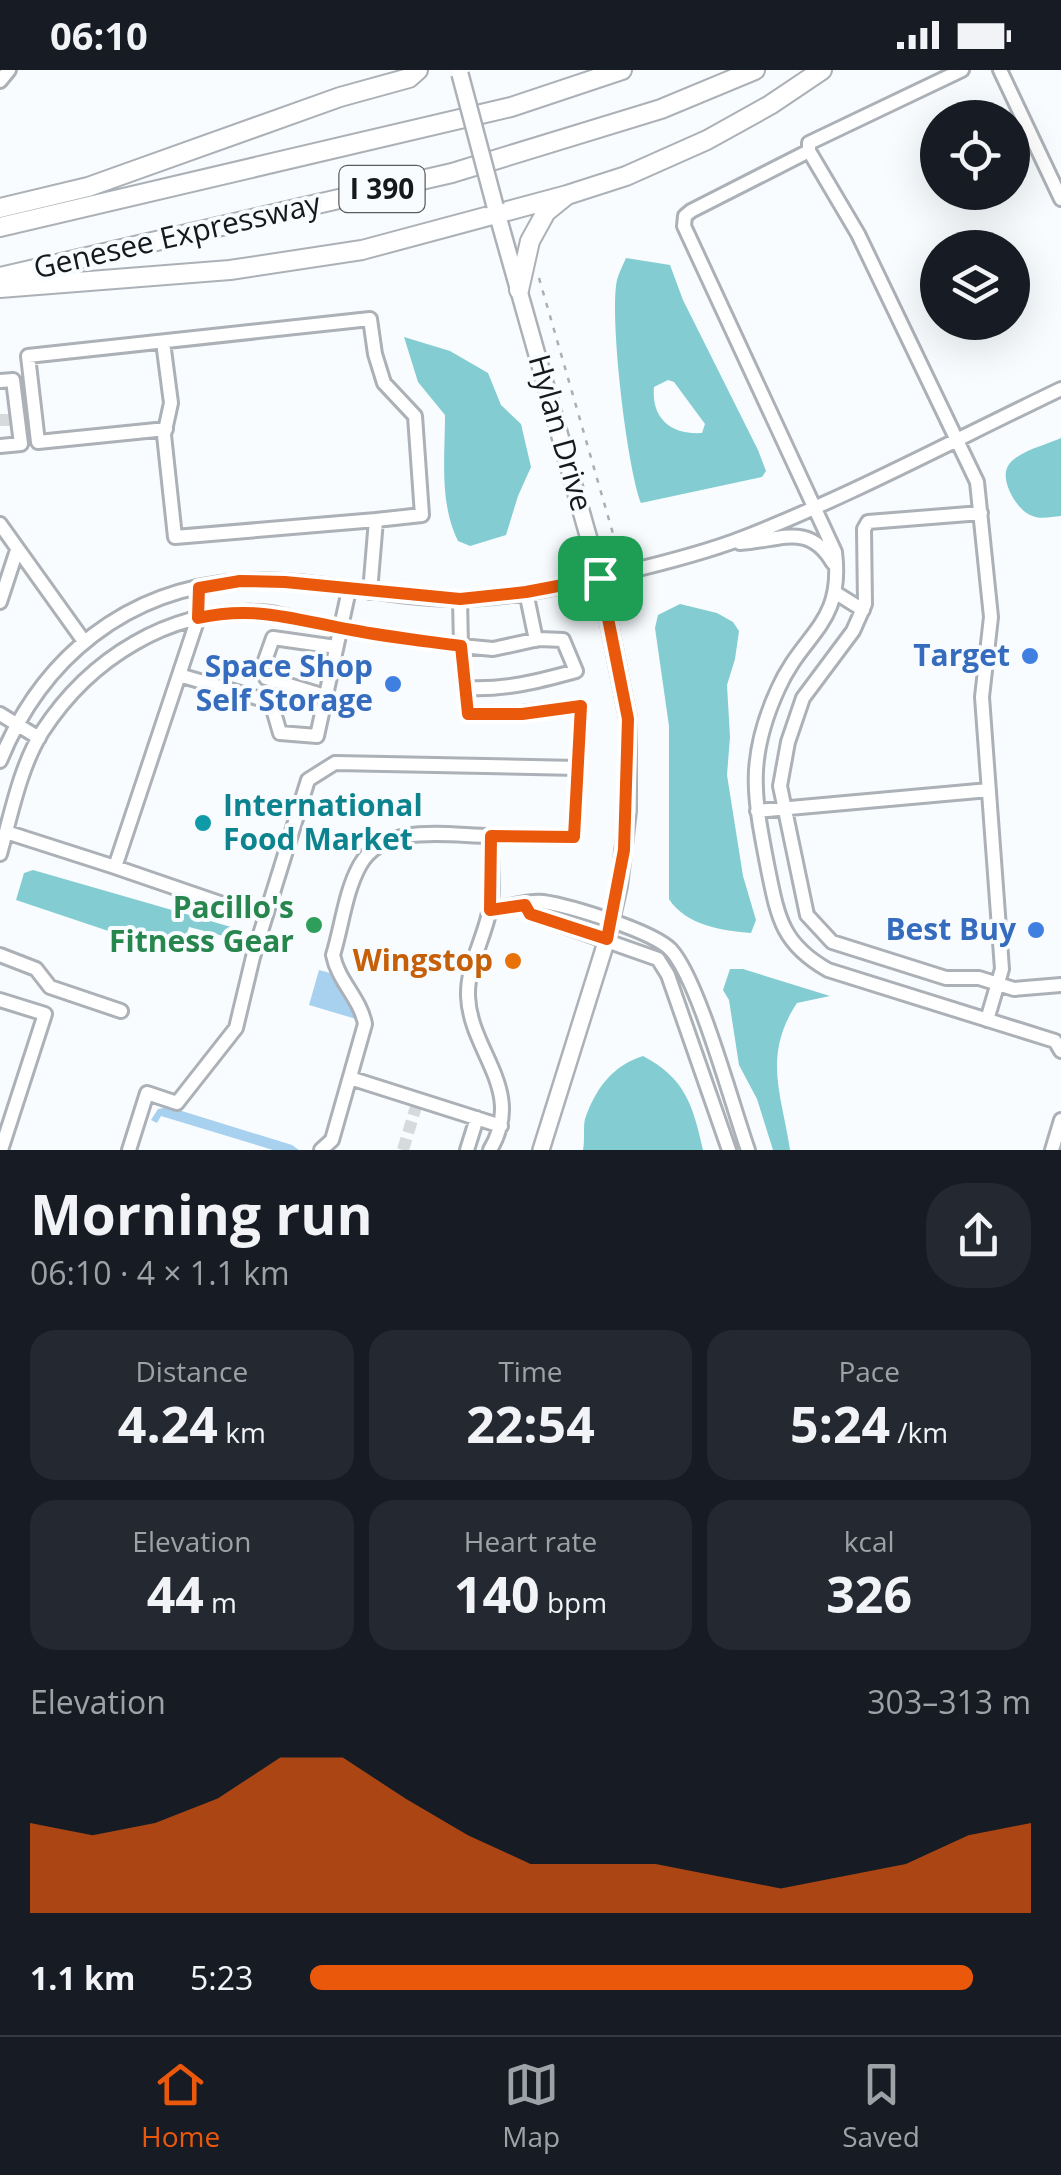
<!DOCTYPE html>
<html lang="en">
<head>
<meta charset="utf-8">
<style>
  body { margin:0; font-family:"Open Sans",sans-serif; background:#242831; color:#f1f3f6; height:100vh; display:flex; flex-direction:column; font-size:38px; white-space:nowrap }
  * { box-sizing:border-box; margin:0 }
  p { font-size:32px; color:#9ea1a6 }
  .icon { flex:none; width:55px; height:55px; fill:none; stroke:currentColor; stroke-width:2; stroke-linecap:round; stroke-linejoin:round }
  .map { position:relative; height:1080px; overflow:hidden }
  .drawer { display:flex; flex-direction:column; background:#171b24; flex:1 }
  .drawer>* { flex:none }
  .buttons { position:absolute; left:920px; top:30px; display:grid; gap:20px }
  .buttons a { display:grid; place-items:center; width:110px; height:110px; border-radius:50%; background:#171b24; box-shadow:0 10px 40px #0002; font-size:50px }
  .pin { position:absolute; display:grid; place-items:center; width:85px; height:85px; color:#fff; margin:-42px; border-radius:20px; box-shadow:0 5px 15px #0006 }
  .round { display:grid; place-items:center; flex:none; width:105px; height:105px; border-radius:40px; background:#242831 }
  .summary { display:flex; align-items:center; justify-content:space-between; height:170px; padding:0 30px }
  h1 { font-size:55px; font-weight:700; line-height:75px }
  .metrics { display:grid; grid-template-columns:repeat(3,1fr); gap:15px; height:170px; padding:10px 30px }
  .metrics div { display:grid; align-content:center; border-radius:25px; background:#242831; text-align:center }
  .metrics b { font-size:50px; font-weight:700 }
  .metrics small { font-size:28px; font-weight:400 }
  .metrics p { font-size:28px }
  .chart { height:280px; padding:20px 30px }
  .chart p { display:flex; justify-content:space-between }
  .chart svg { width:100%; height:180px; margin-top:10px; fill:#ea580c; opacity:.7 }
  ul { padding:0 30px; list-style:none; font-size:32px }
  li { display:grid; grid-template-columns:160px 120px 1fr; align-items:center; height:75px }
  li i { height:25px; border-radius:12px; background:#ea580c }
  .status { display:flex; justify-content:space-between; align-items:center; height:70px; padding:0 50px; background:#171b24; direction:ltr }
  .status svg { height:28px; fill:currentColor }
  .tab-bar { display:flex; justify-content:space-around; align-items:center; height:140px; border-top:2px solid #363941; background:#171b24; font-size:28px; color:#9ea1a6 }
  .tab-bar a { display:grid; justify-items:center; gap:5px }
  .tab-bar .on { color:#ea580c }
  .map>svg:first-child { display:block }
  .green { fill:#a8d0ef }
  .water { fill:#83ccd1; fill-rule:evenodd }
  .lines { fill:none; stroke-linecap:round; stroke-linejoin:round }
  .minor-tunnel { stroke:#d6dadd; stroke-width:12; stroke-dasharray:12 6; stroke-linecap:butt }
  .minor-casing { stroke:#abb1b6; stroke-width:18 }
  .major-casing { stroke:#abb1b6; stroke-width:20 }
  .highway-casing { stroke:#abb1b6; stroke-width:22 }
  .path { stroke:#abafb1; stroke-width:2.5; stroke-dasharray:5 8; stroke-linecap:butt }
  .minor { stroke:#fff; stroke-width:12 }
  .major { stroke:#fff; stroke-width:15 }
  .highway { stroke:#fff; stroke-width:18 }
  .major-bridge-casing { stroke:#abb1b6; stroke-width:20; stroke-linecap:butt }
  .major-bridge { stroke:#fff; stroke-width:15 }
  .route-casing { stroke:#fff; stroke-width:20 }
  .route { stroke:#ea580c; stroke-width:12 }
  .shop-dot { fill:#3f7fe0; stroke:#f8fcff; stroke-width:4 }
  .culture-dot { fill:#0f9aa8; stroke:#f8fcff; stroke-width:4 }
  .leisure-dot { fill:#2e9e5b; stroke:#f8fcff; stroke-width:4 }
  .food-dot { fill:#e8710a; stroke:#f8fcff; stroke-width:4 }
  .labels { text-anchor:middle; stroke-width:8; stroke-linejoin:round; paint-order:stroke }
  .shield { fill:#f8fcff; stroke:#5a5c5f; stroke-width:2.5 }
  .shield-label { font-size:28px; font-weight:bold; fill:#16181a }
  .street-label { font-size:30px; fill:#16181a; stroke:#f8fcff }
  .shop-label { font-size:30px; font-weight:bold; fill:#366cbe; stroke:#f8fcff; text-anchor:end }
  .culture-label { font-size:30px; font-weight:bold; fill:#0d838f; stroke:#f8fcff; text-anchor:start }
  .leisure-label { font-size:30px; font-weight:bold; fill:#27864d; stroke:#f8fcff; text-anchor:end }
  .food-label { font-size:30px; font-weight:bold; fill:#c56008; stroke:#f8fcff; text-anchor:end }
</style>
</head>
<body>
<div class="status"><b>06:10</b><svg viewBox="0 0 49 12"><path d="M0 12V9h3v3zM5 12V6h3v6zM10 12V3h3v9zM15 12V0h3v12zM26 1h20v11H26zM47 4h2v5h-2z"/></svg></div>
<div class="map">
<svg width="1061" height="1080" viewBox="0 0 1061 1080">
  <rect width="100%" height="100%" fill="#f8fcff"/>
  <!-- green -->
  <path class="green" d="M 319,900 L 330,903 L 353,939 L 356,949 L 309,935 Z
    M 169,1037 L 292,1075 L 299,1080 L 273,1080 L 161,1046 L 157,1053 L 151,1050 L 158,1039 Z"/>
  <!-- water -->
  <path class="water" d="M 626,188 L 670,195 L 683,230 L 758,380 L 766,401 L 762,407 L 641,433 C 627,397 609,247 617,210 C 619,202 623,195 626,188 ZM 668,310 L 674,312 L 705,354 L 702,363 C 672,365 651,349 654,317 Z
    M 404,267 L 450,281 L 488,303 L 501,335 L 521,354 L 531,397 L 518,426 L 506,465 L 470,476 L 458,471 C 439,433 445,387 445,345 L 418,312 Z
    M 1061,368 L 1061,446 C 1050,447 1040,450 1030,445 C 1017,439 1001,413 1007,398 C 1014,382 1046,375 1061,368 Z
    M 680,534 L 717,543 L 733,552 L 739,561 L 735,589 L 727,615 L 730,667 L 727,705 L 743,806 L 756,850 L 751,863 C 723,861 685,855 669,829 L 669,656 L 655,558 L 658,545 Z
    M 33,800 L 238,859 L 238,860 L 235,869 L 189,857 L 180,885 L 16,830 L 24,803 Z
    M 730,899 L 743,899 L 830,926 L 797,933 C 762,986 782,1025 790,1080 L 773,1080 L 757,1029 L 739,995 L 729,930 L 723,920 Z
    M 643,986 C 685,1008 693,1035 703,1080 L 583,1080 C 585,1070 583,1056 585,1049 C 596,1018 612,996 643,986 Z"/>
  <g class="lines">
    <!-- minor-tunnel -->
    <path class="minor-tunnel" d="M 0,350 L 11,350
      M 403,1080 L 418,1030"/>
    <defs>
      <path id="minor" d="M 962,0 L 809,73 L 809,81 L 691,141 L 685,146 L 684,156 L 835,482 C 844,555 803,562 778,619 C 746,689 754,727 768,799 C 778,848 782,874 828,900 L 1055,971 L 1061,981
        M 1000,0 L 1061,129
        M 0,11 L 9,0
        M 809,81 L 858,164 L 977,412 L 991,547 L 982,627 L 1002,899 L 987,950
        M 163,272 L 171,333 L 164,365 L 175,467 L 376,450
        M 0,311 L 13,310 L 21,374 L 0,376
        M 166,359 L 38,372 L 28,286 L 370,249 L 375,284 L 384,313 L 415,346 L 422,445 L 376,450 L 370,522
        M 981,443 L 868,452 L 864,459 L 865,534 L 853,561 L 803,628 L 788,672 L 780,716 L 807,845 L 832,872 L 946,908 L 979,908 L 1014,919 L 1061,915
        M 0,454 L 83,570
        M 740,473 C 779,471 809,451 833,493
        M 199,518 L 198,548 L 115,797 L 246,842
        M 526,522 L 536,570
        M 836,523 L 863,540
        M 460,529 L 461,576 L 493,579 L 539,569 L 563,570 L 576,601 C 539,611 506,620 467,618
        M 0,532 L 17,480
        M 179,605 L 271,632 L 280,663 L 317,666 L 349,520
        M 325,626 L 266,608 L 262,599 L 273,568 L 336,577
        M 0,644 L 39,668
        M 0,691 C 42,587 127,519 240,511 C 312,506 386,529 458,529 C 505,529 555,518 600,508 C 644,498 690,487 732,472 C 845,429 952,371 1061,319
        M 757,741 L 989,720
        M 6,762 L 115,797
        M 0,784 C 11,745 20,697 42,662 C 90,588 169,539 258,542 C 278,542 298,550 318,554 C 365,563 413,569 461,576 L 468,644 L 522,643 L 581,636 L 574,767 L 491,766 C 490,790 495,820 489,843 C 483,871 467,897 468,926 C 470,982 526,1020 490,1080
        M 525,835 L 530,844 L 658,889 L 668,905 L 729,1080
        M 490,840 C 506,838 528,830 543,832 C 570,836 653,861 671,880 C 699,911 732,1035 748,1080
        M 0,885 L 36,899 L 50,917 L 121,941
        M 0,930 L 45,944 L 1,1080
        M 350,1008 L 501,1056
        M 129,1080 L 147,1023 L 177,1033 L 236,958 L 253,887 L 308,710 L 335,693 L 578,698
        M 321,1080 L 332,1070 L 365,954 C 360,928 338,911 333,885 C 342,856 345,822 360,795 C 384,752 450,766 491,766
        M 467,1080 L 477,1048
        M 1052,1080 L 1061,1050"/>
      <path id="major" d="M 495,136 L 600,508 L 628,649 L 628,741 L 619,816 L 607,869 L 541,1080"/>
      <path id="highway" d="M 0,138 L 88,117 L 340,27 L 409,8 L 418,0
        M 0,157 L 511,37 L 622,0
        M 0,207 L 452,103 L 661,39 L 755,0
        M 0,218 L 230,200 L 362,180 L 567,125
        M 519,220 L 530,171 L 546,142 L 567,125 L 626,106 L 707,70 L 770,35 L 822,0"/>
    </defs>
    <!-- minor casing -->
    <use href="#minor" class="minor-casing"/>
    <!-- major casing -->
    <use href="#major" class="major-casing"/>
    <!-- highway casing -->
    <use href="#highway" class="highway-casing"/>
    <!-- path -->
    <path class="path" d="M 539,208 L 614,467 L 608,484"/>
    <!-- minor -->
    <use href="#minor" class="minor"/>
    <!-- major -->
    <use href="#major" class="major"/>
    <!-- highway -->
    <use href="#highway" class="highway"/>
    <defs>
      <path id="major-bridge" d="M 460,4 L 495,136"/>
    </defs>
    <!-- major-bridge casing -->
    <use href="#major-bridge" class="major-bridge-casing"/>
    <!-- major-bridge -->
    <use href="#major-bridge" class="major-bridge"/>
  </g>
  <g class="lines">
    <defs>
      <path id="route" d="M 600,508 L 628,649 L 624,780 L 607,869 L 530,844 L 525,835 L 490,840 L 491,766 L 574,767 L 581,636 L 522,644 L 468,644 L 461,576 C 425,571 388,567 352,560 C 296,550 256,535 198,548 L 199,518 L 240,511 L 285,512 L 460,529 L 526,522 Z"/>
    </defs>
    <!-- route casing -->
    <use href="#route" class="route-casing"/>
    <!-- route -->
    <use href="#route" class="route"/>
  </g>
  <!-- markers -->
  <g class="shop-dot">
    <circle cx="1030" cy="586" r="10"/>
    <circle cx="393" cy="614" r="10"/>
    <circle cx="1036" cy="860" r="10"/>
  </g>
  <circle class="culture-dot" cx="203" cy="753" r="10"/>
  <circle class="leisure-dot" cx="314" cy="855" r="10"/>
  <circle class="food-dot" cx="513" cy="891" r="10"/>
  <g class="labels">
    <!-- shield labels -->
    <rect class="shield" x="339.5" y="96" width="85" height="46" rx="8"/>
    <g class="shield-label">
      <text x="382" y="129">I 390</text>
    </g>
    <!-- street labels -->
    <g class="street-label">
      <text transform="translate(177 166) rotate(-13)" y="10">Genesee Expressway</text>
      <text transform="translate(560 363) rotate(74)" y="10">Hylan Drive</text>
    </g>
    <!-- shop labels -->
    <g class="shop-label">
      <text x="1010" y="596">Target</text>
      <text x="373" y="607">Space Shop<tspan x="373" dy="34">Self Storage</tspan></text>
      <text x="1016" y="870">Best Buy</text>
    </g>
    <!-- culture labels -->
    <g class="culture-label">
      <text x="223" y="746">International<tspan x="223" dy="34">Food Market</tspan></text>
    </g>
    <!-- leisure labels -->
    <g class="leisure-label">
      <text x="294" y="848">Pacillo's<tspan x="294" dy="34">Fitness Gear</tspan></text>
    </g>
    <!-- food labels -->
    <g class="food-label">
      <text x="493" y="901">Wingstop</text>
    </g>
  </g>
</svg>
<div class="buttons">
<a><svg class="icon" aria-label="locate" viewBox="0 0 24 24"><circle cx="12" cy="12" r="6"/><path d="M12 2v4M12 18v4M2 12h4M18 12h4"/></svg></a>
<a><svg class="icon" aria-label="layers" viewBox="0 0 24 24"><path d="M12 4l9 5-9 5-9-5zM3 14l9 5 9-5"/></svg></a>
</div>
<div class="pin" style="left:600px;top:508px;background:#1e9e55"><svg class="icon" aria-label="arrive" viewBox="0 0 24 24"><path d="M6 21V4h12l-3 4 3 4H6"/></svg></div>
</div>
<section class="drawer">
<div class="summary"><div><h1>Morning run</h1><p>06:10 · 4 × 1.1 km</p></div><a class="round"><svg class="icon" aria-label="share" viewBox="0 0 24 24"><path d="M12 15V3M7 8l5-5 5 5M5 13v7h14v-7"/></svg></a></div>
<div class="metrics">
<div><p>Distance</p><b>4.24<small> km</small></b></div>
<div><p>Time</p><b>22:54</b></div>
<div><p>Pace</p><b>5:24<small> /km</small></b></div>
</div>
<div class="metrics">
<div><p>Elevation</p><b>44<small> m</small></b></div>
<div><p>Heart rate</p><b>140<small> bpm</small></b></div>
<div><p>kcal</p><b>326</b></div>
</div>
<div class="chart"><p><span>Elevation</span>303–313 m</p>
<svg viewBox="0 0 160 44" preserveAspectRatio="none"><path d="M0 44V22L10 25L20 22L30 16L40 6L50 6L60 16L70 25L80 32L90 32L100 32L110 35L120 38L130 35L140 32L150 25L160 22V44z"/></svg>
</div>
<ul>
<li><b>1.1 km</b>5:23<i style="width:92%"></i></li>
</ul>
</section>
<nav class="tab-bar">
<a class="on"><svg class="icon" aria-label="home" viewBox="0 0 24 24"><path d="M3 11l9-7 9 7M6 9v11h12V9"/></svg>Home</a>
<a><svg class="icon" aria-label="map" viewBox="0 0 24 24"><path d="M3 6l6-2 6 2 6-2v14l-6 2-6-2-6 2zM9 4v14M15 6v14"/></svg>Map</a>
<a><svg class="icon" aria-label="saved" viewBox="0 0 24 24"><path d="M7 4h10v16l-5-4-5 4z"/></svg>Saved</a>
</nav>
</body>
</html>
